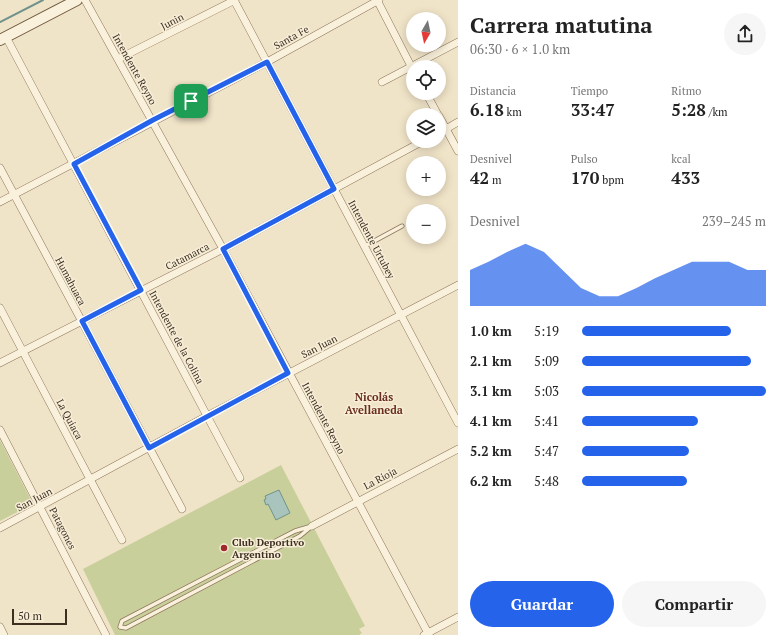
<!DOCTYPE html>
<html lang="es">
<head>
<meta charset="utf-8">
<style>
  body { margin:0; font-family:"PT Serif",serif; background:#f6f6f6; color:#222; height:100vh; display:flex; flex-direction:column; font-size:15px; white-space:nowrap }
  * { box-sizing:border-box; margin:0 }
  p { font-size:13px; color:#767676 }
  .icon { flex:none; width:22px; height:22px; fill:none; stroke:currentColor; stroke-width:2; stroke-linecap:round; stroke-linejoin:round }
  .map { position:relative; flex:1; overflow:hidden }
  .panel { display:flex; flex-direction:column; background:#fff; width:320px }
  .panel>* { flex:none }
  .needle { width:26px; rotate:189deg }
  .buttons { position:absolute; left:406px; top:12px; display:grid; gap:8px }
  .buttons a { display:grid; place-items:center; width:40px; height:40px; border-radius:50%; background:#fff; box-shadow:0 2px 10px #0003; font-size:20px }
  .scale { position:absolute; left:12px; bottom:10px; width:55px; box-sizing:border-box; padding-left:4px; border:2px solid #3d2e20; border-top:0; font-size:11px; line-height:14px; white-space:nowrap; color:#3d2e20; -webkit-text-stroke:3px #f7eed8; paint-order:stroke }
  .pin { position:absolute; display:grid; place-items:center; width:34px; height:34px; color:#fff; margin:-17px; border-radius:8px; box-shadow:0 2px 6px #0006 }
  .round { display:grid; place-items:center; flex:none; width:42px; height:42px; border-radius:21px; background:#f6f6f6 }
  .summary { display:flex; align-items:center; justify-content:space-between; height:68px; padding:0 12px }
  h1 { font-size:22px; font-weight:700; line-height:30px }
  .stats { display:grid; grid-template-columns:repeat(3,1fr); gap:6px; height:68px; padding:4px 12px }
  .stats div { display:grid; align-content:center }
  .stats b { font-size:17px; font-weight:700 }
  .stats small { font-size:11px; font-weight:400 }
  .stats p { font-size:11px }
  .chart { height:112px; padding:8px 12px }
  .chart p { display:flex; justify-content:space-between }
  .chart svg { width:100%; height:72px; margin-top:4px; fill:#2563eb; opacity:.7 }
  .action { display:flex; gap:8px; margin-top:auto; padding:8px 12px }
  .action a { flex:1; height:46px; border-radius:24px; background:#2563eb; color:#fff; font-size:16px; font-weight:700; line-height:46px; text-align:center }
  .action a+a { background:#f6f6f6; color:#222 }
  ul { padding:0 12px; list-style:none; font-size:13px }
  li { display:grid; grid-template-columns:64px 48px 1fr; align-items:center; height:30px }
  li i { height:10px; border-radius:5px; background:#2563eb }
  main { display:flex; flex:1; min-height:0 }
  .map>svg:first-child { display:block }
  .green { fill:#c9cf9b }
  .water { fill:#a9c4bc; stroke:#6f938a }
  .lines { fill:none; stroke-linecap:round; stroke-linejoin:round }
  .stream { stroke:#6f938a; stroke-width:2 }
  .service-casing { stroke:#8d765c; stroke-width:5 }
  .minor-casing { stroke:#8d765c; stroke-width:8 }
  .secondary-casing { stroke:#6f573f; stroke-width:12 }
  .service { stroke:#faf1dc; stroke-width:3.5 }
  .minor { stroke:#faf1dc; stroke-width:7 }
  .secondary { stroke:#faf1dc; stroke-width:10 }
  .route-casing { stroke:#fff; stroke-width:8 }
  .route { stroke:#2563eb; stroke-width:5 }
  .poi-dot { fill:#9e2a2b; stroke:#f7eed8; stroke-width:1.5 }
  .labels { text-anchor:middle; stroke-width:3; stroke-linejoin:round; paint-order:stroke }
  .street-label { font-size:10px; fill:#3d2e20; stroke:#f7eed8 }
  .poi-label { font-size:10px; font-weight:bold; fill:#3d2e20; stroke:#f7eed8; text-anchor:start }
  .neighbourhood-label { font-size:11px; font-weight:bold; fill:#6b2e1e; stroke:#f7eed8 }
</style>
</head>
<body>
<main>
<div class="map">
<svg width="458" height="635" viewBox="0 0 458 635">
  <rect width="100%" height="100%" fill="#f0e4c8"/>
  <!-- green -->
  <path class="green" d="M 0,440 L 32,502 L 31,505 L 0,521 Z
    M 281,465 L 365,626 L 359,629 L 362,633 L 359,635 L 115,635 L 83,569 Z"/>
  <!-- water -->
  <path class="water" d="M 279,490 L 290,513 L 276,520 L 268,504 L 266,505 L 264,500 L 266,499 L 265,496 Z"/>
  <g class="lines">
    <!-- stream -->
    <path class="stream" d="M 0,22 L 43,0"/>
    <defs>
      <path id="service" d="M 365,246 L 402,226
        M 312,526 L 300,536 L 126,628 L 120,627 L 122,621 L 295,531 Z"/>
      <path id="minor" d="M 85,0 L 223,249 L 429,635
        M 234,0 L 458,423
        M 377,0 L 413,70
        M 6,37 L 240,478
        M 118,59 L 235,0
        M 382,82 L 458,42
        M 426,93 L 438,115
        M 439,116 L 458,151
        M 439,133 L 458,122
        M 0,168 L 182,509
        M 0,202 L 267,62 L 379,0
        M 0,308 L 122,540
        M 0,363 L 223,249 L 423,141
        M 0,430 L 106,635
        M 312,526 L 458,449
        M 0,528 L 207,416 L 458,285
        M 0,627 L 4,635
        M 424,635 L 458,617"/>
      <path id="secondary" d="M 0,40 L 77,0"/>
    </defs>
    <!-- service casing -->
    <use href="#service" class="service-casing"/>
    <!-- minor casing -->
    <use href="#minor" class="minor-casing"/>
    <!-- secondary casing -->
    <use href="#secondary" class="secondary-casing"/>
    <!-- service -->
    <use href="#service" class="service"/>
    <!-- minor -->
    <use href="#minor" class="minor"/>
    <!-- secondary -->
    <use href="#secondary" class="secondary"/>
  </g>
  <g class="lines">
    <defs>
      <path id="route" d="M 267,62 L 334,189 L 223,249 L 288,373 L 149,448 L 82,321 L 141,290 L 74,164 L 153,120 Z"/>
    </defs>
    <!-- route casing -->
    <use href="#route" class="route-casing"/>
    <!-- route -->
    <use href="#route" class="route"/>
  </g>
  <!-- markers -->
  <circle class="poi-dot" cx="224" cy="548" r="4"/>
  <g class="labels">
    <!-- street labels -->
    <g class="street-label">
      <text transform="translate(172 21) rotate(-27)" y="4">Junin</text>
      <text transform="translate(291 37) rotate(-29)" y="4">Santa Fe</text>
      <text transform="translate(135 69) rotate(61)" y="4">Intendente Reyno</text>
      <text transform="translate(372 239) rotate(62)" y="4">Intendente Urtubey</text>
      <text transform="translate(187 256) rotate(-27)" y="4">Catamarca</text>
      <text transform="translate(71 281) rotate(62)" y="4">Humahuaca</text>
      <text transform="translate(177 337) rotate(62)" y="4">Intendente de la Colina</text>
      <text transform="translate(319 346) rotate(-27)" y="4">San Juan</text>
      <text transform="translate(324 418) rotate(62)" y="4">Intendente Reyno</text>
      <text transform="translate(70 419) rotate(62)" y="4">La Quiaca</text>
      <text transform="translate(380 478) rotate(-28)" y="4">La Rioja</text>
      <text transform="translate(34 499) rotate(-28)" y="4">San Juan</text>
      <text transform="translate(63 528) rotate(63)" y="4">Patagones</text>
    </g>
    <!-- poi labels -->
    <g class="poi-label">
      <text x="232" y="546">Club Deportivo<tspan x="232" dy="12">Argentino</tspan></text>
    </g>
    <!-- neighbourhood labels -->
    <g class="neighbourhood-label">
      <text x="374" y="401">Nicolás<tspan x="374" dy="13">Avellaneda</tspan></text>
    </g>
  </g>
</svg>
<div class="buttons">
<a><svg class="needle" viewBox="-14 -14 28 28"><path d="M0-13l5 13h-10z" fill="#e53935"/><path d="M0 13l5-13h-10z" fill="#767676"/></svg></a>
<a><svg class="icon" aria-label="locate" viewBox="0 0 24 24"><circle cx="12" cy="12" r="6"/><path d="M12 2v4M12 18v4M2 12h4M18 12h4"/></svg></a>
<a><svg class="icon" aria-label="layers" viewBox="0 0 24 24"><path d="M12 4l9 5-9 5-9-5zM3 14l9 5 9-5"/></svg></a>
<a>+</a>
<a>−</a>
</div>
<div class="scale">50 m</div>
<div class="pin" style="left:191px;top:101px;background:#1e9e55"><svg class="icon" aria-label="arrive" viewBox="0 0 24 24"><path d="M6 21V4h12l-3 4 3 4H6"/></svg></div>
</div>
<section class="panel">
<div class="summary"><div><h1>Carrera matutina</h1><p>06:30 · 6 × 1.0 km</p></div><a class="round"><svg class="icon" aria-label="share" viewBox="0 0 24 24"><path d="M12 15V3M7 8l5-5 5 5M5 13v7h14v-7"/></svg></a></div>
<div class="stats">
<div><p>Distancia</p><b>6.18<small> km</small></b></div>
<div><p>Tiempo</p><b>33:47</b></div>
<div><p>Ritmo</p><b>5:28<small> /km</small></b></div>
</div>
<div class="stats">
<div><p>Desnivel</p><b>42<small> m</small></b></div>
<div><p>Pulso</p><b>170<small> bpm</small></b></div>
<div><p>kcal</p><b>433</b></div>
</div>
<div class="chart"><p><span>Desnivel</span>239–245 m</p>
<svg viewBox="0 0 160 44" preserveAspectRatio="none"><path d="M0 44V22L10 17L20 11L30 6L40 11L50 22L60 33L70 38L80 38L90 33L100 27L110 22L120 17L130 17L140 17L150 22L160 22V44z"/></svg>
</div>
<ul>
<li><b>1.0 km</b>5:19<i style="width:81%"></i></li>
<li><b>2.1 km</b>5:09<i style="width:92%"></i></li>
<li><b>3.1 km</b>5:03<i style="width:100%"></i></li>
<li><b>4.1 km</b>5:41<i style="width:63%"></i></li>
<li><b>5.2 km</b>5:47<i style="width:58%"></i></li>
<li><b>6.2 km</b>5:48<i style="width:57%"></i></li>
</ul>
<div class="action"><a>Guardar</a><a>Compartir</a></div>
</section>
</main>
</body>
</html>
